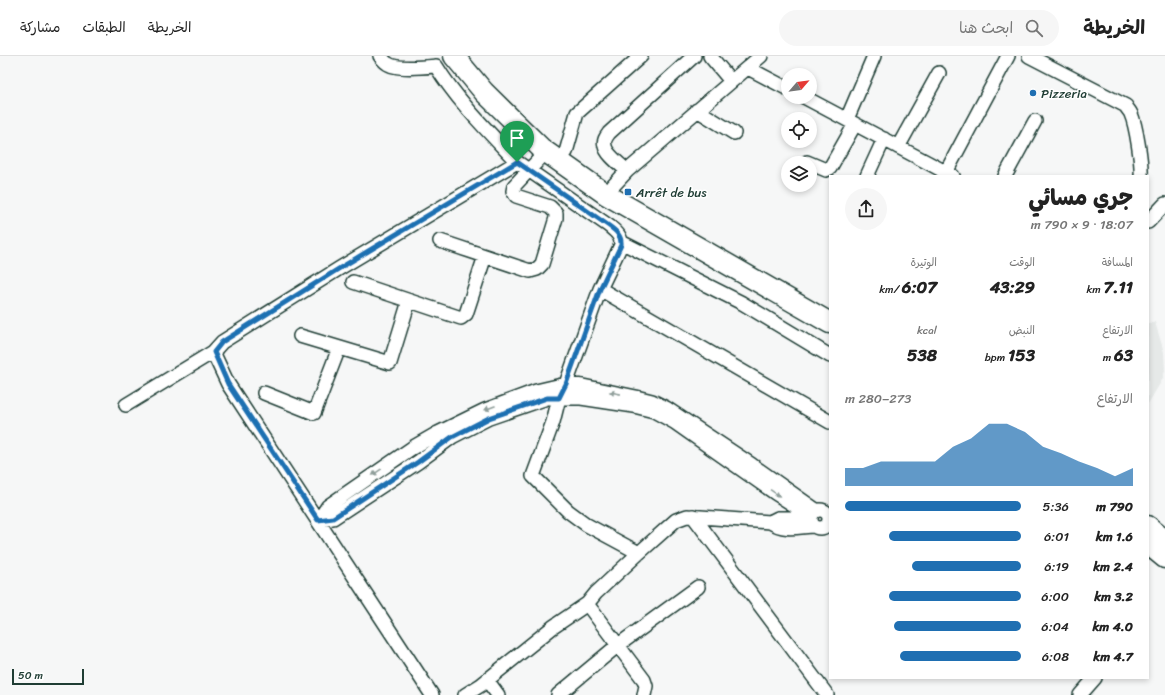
<!DOCTYPE html>
<html lang="ar">
<head>
<meta charset="utf-8">
<style>
  body { margin:0; font-family:Sriracha,"Playpen Sans Arabic",sans-serif; background:#f6f6f6; color:#222; direction:rtl; height:100vh; display:flex; flex-direction:column; font-size:15px; white-space:nowrap }
  * { box-sizing:border-box; margin:0 }
  p { font-size:13px; color:#767676 }
  .icon { flex:none; width:22px; height:22px; fill:none; stroke:currentColor; stroke-width:2; stroke-linecap:round; stroke-linejoin:round }
  .map { position:relative; flex:1; overflow:hidden; direction:ltr }
  .sheet { position:absolute; left:829px; top:119px; width:320px; height:504px; display:flex; flex-direction:column; background:#fff; border-radius:0px; box-shadow:0 2px 6px #0003; direction:rtl }
  .sheet>* { flex:none }
  .needle { width:26px; rotate:62deg }
  .tools { position:absolute; left:781px; top:12px; display:grid; gap:8px }
  .tools a { display:grid; place-items:center; width:36px; height:36px; border-radius:50%; background:#fff; box-shadow:0 2px 6px #0003; font-size:20px }
  .scale { position:absolute; left:12px; bottom:10px; width:72px; box-sizing:border-box; padding-left:4px; border:2px solid #1f3d34; border-top:0; font-size:11px; line-height:14px; white-space:nowrap; color:#1f3d34; -webkit-text-stroke:3px #fff; paint-order:stroke }
  .pin { position:absolute; display:grid; place-items:center; width:34px; height:34px; color:#fff; margin:-41px -17px; border-radius:50% 50% 50% 0; rotate:-45deg; box-shadow:0 0 4px #0007 }
  .pin .icon { rotate:45deg }
  .round { display:grid; place-items:center; flex:none; width:42px; height:42px; border-radius:21px; background:#f6f6f6 }
  .headline { display:flex; align-items:center; justify-content:space-between; height:68px; padding:0 16px }
  h1 { font-size:22px; font-weight:800; line-height:30px }
  .figures { display:grid; grid-template-columns:repeat(3,1fr); gap:6px; height:68px; padding:4px 16px }
  .figures div { display:grid; align-content:center }
  .figures b { font-size:17px; font-weight:800 }
  .figures small { font-size:11px; font-weight:400 }
  .figures p { font-size:11px }
  .chart { height:112px; padding:8px 16px }
  .chart p { display:flex; justify-content:space-between }
  .chart svg { width:100%; height:72px; margin-top:4px; fill:#1f6fb2; opacity:.7 }
  ul { padding:0 16px; list-style:none; font-size:13px }
  li { display:grid; grid-template-columns:64px 48px 1fr; align-items:center; height:30px }
  li i { height:10px; border-radius:5px; background:#1f6fb2 }
  header { display:flex; align-items:center; gap:24px; box-sizing:border-box; height:56px; padding:0 20px; background:#fff; border-bottom:1px solid #e0e0e0 }
  header strong { font-size:19px }
  nav { display:flex; gap:22px; margin-inline-start:auto; font-size:14px }
  .search { width:280px; height:36px; background:#f6f6f6; display:flex; align-items:center; gap:10px; box-sizing:border-box; padding:0 14px; border-radius:22px; color:#767676; font-size:15px }
  .map>svg:first-child { display:block }
  .built { fill:#e6e9e8 }
  .lines { fill:none; stroke-linecap:round; stroke-linejoin:round }
  .minor-casing { stroke:#1f3d34; stroke-width:16 }
  .highway-casing { stroke:#1f3d34; stroke-width:23 }
  .minor { stroke:#fff; stroke-width:13 }
  .highway { stroke:#fff; stroke-width:20 }
  .oneway { fill:#8f9e9a }
  .route-casing { stroke:#fff; stroke-width:8 }
  .route { stroke:#1f6fb2; stroke-width:5 }
  .poi-dot { fill:#1f6fb2; stroke:#fff; stroke-width:1.5 }
  .labels { text-anchor:middle; stroke-width:3; stroke-linejoin:round; paint-order:stroke }
  .poi-label { font-size:13px; fill:#1f3d34; stroke:#fff; text-anchor:start }
</style>
</head>
<body>
<header>
<strong>الخريطة</strong>
<div class="search"><svg class="icon" aria-label="search" viewBox="0 0 24 24"><circle cx="10" cy="10" r="6"/><path d="M15 15l6 6"/></svg>ابحث هنا</div>
<nav><a>الخريطة</a><a>الطبقات</a><a>مشاركة</a></nav>
</header>
<div class="map">
<svg width="1165" height="639" viewBox="0 0 1165 639">
  <rect width="100%" height="100%" fill="#f6f7f7"/>
  <filter id="ink" filterUnits="userSpaceOnUse"><feTurbulence type="fractalNoise" baseFrequency=".025" numOctaves="2"/><feDisplacementMap in="SourceGraphic" scale="8" xChannelSelector="R" yChannelSelector="G"/><feConvolveMatrix kernelMatrix="1 2 1 2 8 2 1 2 1" color-interpolation-filters="sRGB"/></filter>
  <g filter="url(#ink)">
    <!-- built -->
    <path class="built" d="M 1155,266 L 1164,296 L 1165,315 L 1162,324 L 1148,348 L 1148,267 Z"/>
    <g class="lines">
      <defs>
        <path id="minor" d="M 380,0 C 382,2 385,6 387,7 C 395,14 425,11 436,10 C 458,46 489,76 517,106
          M 710,0 L 731,25
          M 1029,0 L 1126,50 C 1127,53 1130,55 1131,58 C 1136,69 1142,107 1141,120
          M 748,12 L 788,33
          M 804,41 L 953,120
          M 697,54 L 734,77
          M 847,63 L 874,0
          M 898,91 L 939,17
          M 566,96 L 577,57 L 641,0
          M 807,106 L 826,114 L 830,112 L 855,68
          M 627,115 C 621,109 606,98 605,90 C 603,85 606,81 609,77 L 694,0
          M 867,120 L 884,83
          M 944,120 L 1008,0
          M 1005,120 L 1035,65
          M 613,130 L 627,115 L 761,0
          M 1148,166 L 1165,148
          M 440,185 L 530,215 L 537,213 L 542,208 L 556,162 L 556,157 L 550,151 L 516,140 L 513,135 L 514,130 L 546,96
          M 621,186 L 742,247 L 830,300
          M 353,226 L 461,262 L 466,258 L 485,200
          M 600,233 L 830,366
          M 300,280 L 390,307 L 409,245
          M 213,296 L 228,328 L 432,639
          M 264,337 L 314,357 L 339,292
          M 126,349 L 213,296 L 222,286 L 340,212 L 517,106 L 609,170 C 615,175 622,180 621,189 L 600,233 L 566,328 L 559,342 L 553,366 L 533,420 L 568,455 L 587,469 L 639,497
          M811 463a9 9 0 1 1 18 0a9 9 0 1 1-18 0Z
          M 693,460 L 827,639
          M 811,460 L 775,437 L 674,366 L 654,355 L 634,350 L 581,342 L 547,342 L 489,362 L 452,381 L 418,406 L 333,462 L 318,465 L 328,450 L 412,392 L 438,377 L 485,354 L 536,335 L 566,328 L 583,330 L 636,341 L 652,345 L 666,352 L 752,409 L 816,454
          M 770,466 L 778,462 L 811,461
          M 487,624 L 498,639
          M 465,639 L 481,629 L 553,571 L 587,548
          M 558,639 L 617,590 L 698,531
          M 644,639 L 646,630 L 644,624 L 587,548 L 596,537 L 639,497 L 676,464 L 687,460 L 770,466 C 785,475 797,471 814,470
          M 1080,639 L 1095,622"/>
        <path id="highway" d="M 454,0 L 484,36 L 542,93 L 607,139 L 830,267
          M 1148,470 L 1165,485
          M 1148,488 L 1165,502"/>
      </defs>
      <!-- minor casing -->
      <use href="#minor" class="minor-casing"/>
      <!-- highway casing -->
      <use href="#highway" class="highway-casing"/>
      <!-- minor -->
      <use href="#minor" class="minor"/>
      <!-- highway -->
      <use href="#highway" class="highway"/>
    </g>
    <!-- one-way arrows -->
    <defs><path id="oneway-solid" d="M-6-.8H1V-3.2L6.5 0L1 3.2V.8H-6Z"/></defs>
    <g class="oneway">
      <use href="#oneway-solid" transform="translate(615 337) rotate(-169)"/>
      <use href="#oneway-solid" transform="translate(490 352) rotate(159)"/>
      <use href="#oneway-solid" transform="translate(377 416) rotate(146)"/>
      <use href="#oneway-solid" transform="translate(775 437) rotate(34)"/>
    </g>
  </g>
  <g class="lines" filter="url(#ink)">
    <defs>
      <path id="route" d="M 517,106 L 609,170 C 616,175 622,180 621,189 L 600,233 L 566,328 L 559,342 L 547,342 L 489,362 L 452,381 L 418,406 L 333,462 L 318,464 L 228,328 L 214,296 L 222,286 L 340,212 Z"/>
    </defs>
    <!-- route casing -->
    <use href="#route" class="route-casing"/>
    <!-- route -->
    <use href="#route" class="route"/>
  </g>
  <!-- markers -->
  <g class="poi-dot">
    <circle cx="1033" cy="37" r="4"/>
    <rect x="624" y="132" width="8" height="8" rx="2"/>
  </g>
  <g class="labels">
    <!-- poi labels -->
    <g class="poi-label">
      <text x="1041" y="42">Pizzeria</text>
      <text x="636" y="141">Arrêt de bus</text>
    </g>
  </g>
</svg>
<div class="tools">
<a><svg class="needle" viewBox="-14 -14 28 28"><path d="M0-13l5 13h-10z" fill="#e53935"/><path d="M0 13l5-13h-10z" fill="#767676"/></svg></a>
<a><svg class="icon" aria-label="locate" viewBox="0 0 24 24"><circle cx="12" cy="12" r="6"/><path d="M12 2v4M12 18v4M2 12h4M18 12h4"/></svg></a>
<a><svg class="icon" aria-label="layers" viewBox="0 0 24 24"><path d="M12 4l9 5-9 5-9-5zM3 14l9 5 9-5"/></svg></a>
</div>
<div class="scale">50 m</div>
<div class="pin" style="left:517px;top:106px;background:#1e9e55"><svg class="icon" aria-label="arrive" viewBox="0 0 24 24"><path d="M6 21V4h12l-3 4 3 4H6"/></svg></div>
<section class="sheet">
<div class="headline"><div><h1>جري مسائي</h1><p>18:07 · 9 × 790 m</p></div><a class="round"><svg class="icon" aria-label="share" viewBox="0 0 24 24"><path d="M12 15V3M7 8l5-5 5 5M5 13v7h14v-7"/></svg></a></div>
<div class="figures">
<div><p>المسافة</p><b>7.11<small> km</small></b></div>
<div><p>الوقت</p><b>43:29</b></div>
<div><p>الوتيرة</p><b>6:07<small> /km</small></b></div>
</div>
<div class="figures">
<div><p>الارتفاع</p><b>63<small> m</small></b></div>
<div><p>النبض</p><b>153<small> bpm</small></b></div>
<div><p>kcal</p><b>538</b></div>
</div>
<div class="chart"><p><span>الارتفاع</span>273–280 m</p>
<svg viewBox="0 0 160 44" preserveAspectRatio="none"><path d="M0 44V33L10 33L20 29L30 29L40 29L50 29L60 20L70 15L80 6L90 6L100 11L110 20L120 24L130 29L140 33L150 38L160 33V44z"/></svg>
</div>
<ul>
<li><b>790 m</b>5:36<i style="width:100%"></i></li>
<li><b>1.6 km</b>6:01<i style="width:75%"></i></li>
<li><b>2.4 km</b>6:19<i style="width:62%"></i></li>
<li><b>3.2 km</b>6:00<i style="width:75%"></i></li>
<li><b>4.0 km</b>6:04<i style="width:72%"></i></li>
<li><b>4.7 km</b>6:08<i style="width:69%"></i></li>
</ul>
</section>
</div>
</body>
</html>
